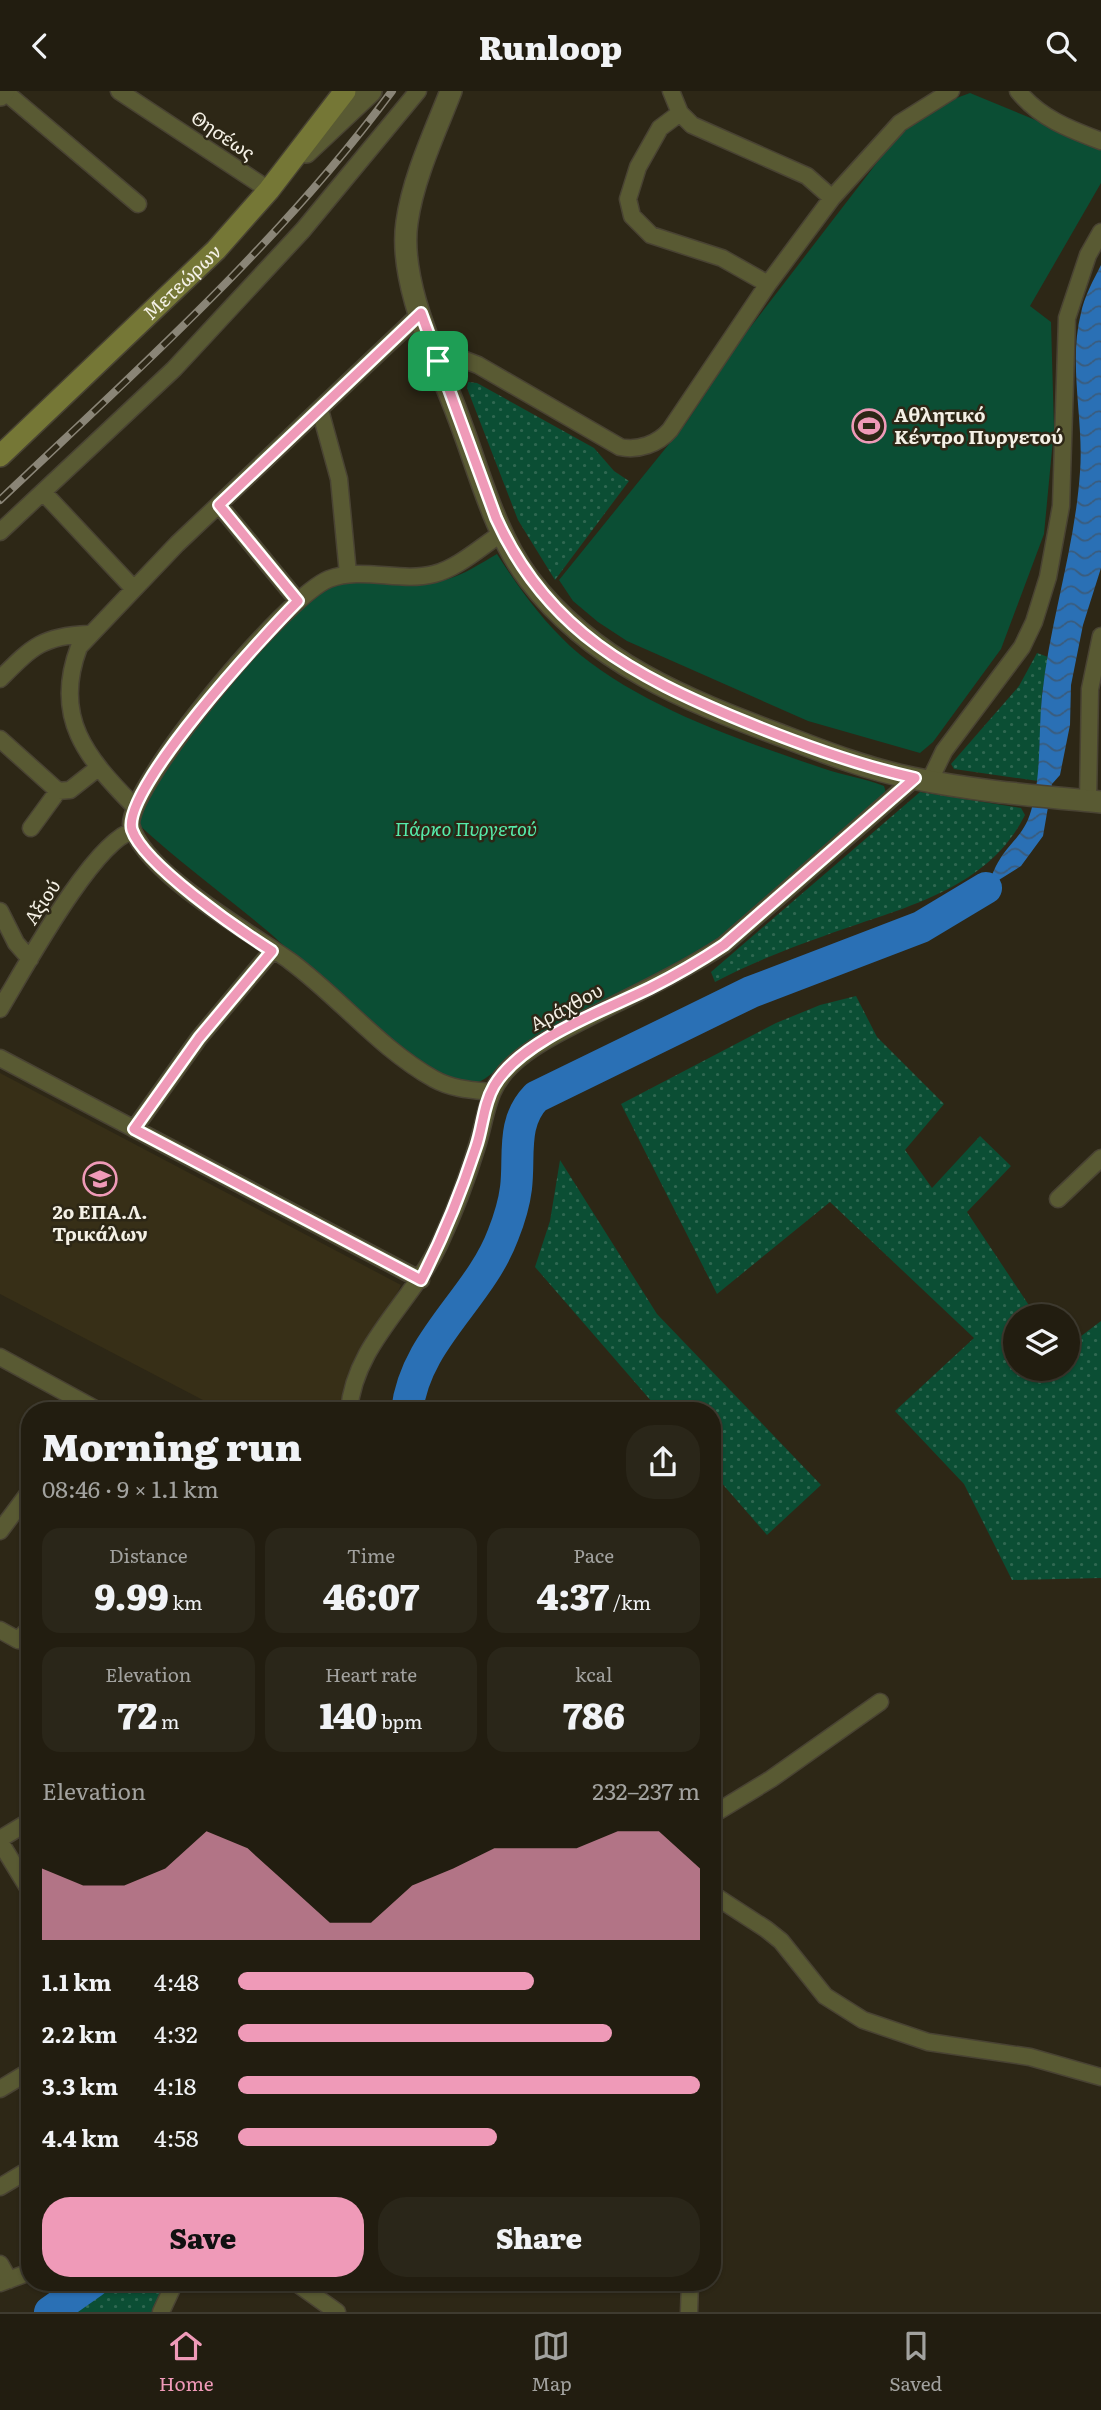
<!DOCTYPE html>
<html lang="en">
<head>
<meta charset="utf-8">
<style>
  body { margin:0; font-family:Literata,serif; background:#2a2619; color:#f1f3f6; height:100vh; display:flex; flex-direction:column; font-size:26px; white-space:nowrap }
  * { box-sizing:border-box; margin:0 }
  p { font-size:23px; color:#a2a29f }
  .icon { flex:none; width:38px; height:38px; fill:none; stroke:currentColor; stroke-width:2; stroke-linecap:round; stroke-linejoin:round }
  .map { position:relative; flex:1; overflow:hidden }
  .sheet { position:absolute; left:21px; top:1311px; width:700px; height:889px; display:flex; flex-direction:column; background:#221d10; border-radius:28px; box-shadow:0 2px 5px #0004,0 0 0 2px #3f3b30 }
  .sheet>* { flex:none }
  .fabs { position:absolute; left:1003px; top:1213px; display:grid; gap:14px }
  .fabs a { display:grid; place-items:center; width:77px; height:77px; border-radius:50%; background:#221d10; box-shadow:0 2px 5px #0004,0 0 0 2px #3f3b30; font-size:35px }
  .pin { position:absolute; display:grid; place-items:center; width:60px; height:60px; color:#fff; margin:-30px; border-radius:14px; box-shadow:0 4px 10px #0006 }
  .round { display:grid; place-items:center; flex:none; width:74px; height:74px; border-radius:28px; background:#2a2619 }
  .headline { display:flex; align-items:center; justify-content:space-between; height:119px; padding:0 21px }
  h1 { font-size:38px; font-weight:800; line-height:52px }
  .metrics { display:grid; grid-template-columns:repeat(3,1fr); gap:10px; height:119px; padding:7px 21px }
  .metrics div { display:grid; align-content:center; border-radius:18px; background:#2a2619; text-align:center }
  .metrics b { font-size:35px; font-weight:800 }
  .metrics small { font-size:19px; font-weight:400 }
  .metrics p { font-size:19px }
  .chart { height:196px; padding:14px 21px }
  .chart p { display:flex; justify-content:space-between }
  .chart svg { width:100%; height:126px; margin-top:7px; fill:#ef9ab8; opacity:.7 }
  .button { display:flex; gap:14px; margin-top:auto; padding:14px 21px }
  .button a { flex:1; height:80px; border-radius:28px; background:#ef9ab8; color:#111; font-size:28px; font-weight:800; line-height:80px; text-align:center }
  .button a+a { background:#2a2619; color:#f1f3f6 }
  ul { padding:0 21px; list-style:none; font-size:23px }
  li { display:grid; grid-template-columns:112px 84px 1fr; align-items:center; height:52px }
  li i { height:18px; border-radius:9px; background:#ef9ab8 }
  header { display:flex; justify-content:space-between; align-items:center; height:91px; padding:0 21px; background:#221d10; font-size:32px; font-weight:800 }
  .menu { display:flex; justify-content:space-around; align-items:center; height:98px; border-top:2px solid #3f3b30; background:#221d10; font-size:19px; color:#a2a29f }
  .menu a { display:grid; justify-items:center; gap:4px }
  .menu .current { color:#ef9ab8 }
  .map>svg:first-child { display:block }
  .built { fill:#372f17 }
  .grass { fill:url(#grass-dots) }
  .park { fill:#0b4e34 }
  .water { fill:url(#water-waves) }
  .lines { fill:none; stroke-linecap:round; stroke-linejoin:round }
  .river { stroke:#2a70b5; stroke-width:32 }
  .minor-casing { stroke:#494333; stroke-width:19 }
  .tertiary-casing { stroke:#494333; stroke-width:24 }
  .secondary-casing { stroke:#494333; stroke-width:24 }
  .minor { stroke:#595a33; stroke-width:16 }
  .tertiary { stroke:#595a33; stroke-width:21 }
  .secondary { stroke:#757736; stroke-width:21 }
  .rail-casing { stroke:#8a8577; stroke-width:8 }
  .rail { stroke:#2d2716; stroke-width:5; stroke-dasharray:16; stroke-linecap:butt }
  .route-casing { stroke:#fff; stroke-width:14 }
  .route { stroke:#ef9ab8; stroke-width:9 }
  .labels { text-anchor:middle; stroke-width:5; stroke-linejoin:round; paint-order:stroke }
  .street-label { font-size:19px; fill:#f4f0e5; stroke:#2d2716 }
  .poi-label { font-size:19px; font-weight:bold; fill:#f4f0e5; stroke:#2d2716; text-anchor:start }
  .park-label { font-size:19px; font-style:italic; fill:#55ebaa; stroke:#2d2716 }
</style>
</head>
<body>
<header><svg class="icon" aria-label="back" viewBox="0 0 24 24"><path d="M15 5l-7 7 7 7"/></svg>Runloop<svg class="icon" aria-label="search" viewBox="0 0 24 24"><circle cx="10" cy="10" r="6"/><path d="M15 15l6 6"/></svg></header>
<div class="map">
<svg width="1101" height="2221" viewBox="0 0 1101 2221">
  <defs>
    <pattern id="grass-dots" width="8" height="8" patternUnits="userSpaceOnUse" patternTransform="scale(1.75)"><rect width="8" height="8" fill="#0b4e34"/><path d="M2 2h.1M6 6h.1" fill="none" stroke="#2f6851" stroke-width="1.8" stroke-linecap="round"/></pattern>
    <pattern id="water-waves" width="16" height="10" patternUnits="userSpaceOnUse" patternTransform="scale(1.75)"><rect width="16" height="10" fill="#2a70b5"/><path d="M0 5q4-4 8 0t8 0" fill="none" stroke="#3a5c7d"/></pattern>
  </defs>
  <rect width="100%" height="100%" fill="#2d2716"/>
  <!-- built -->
  <path class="built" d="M 0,982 L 401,1194 L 344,1319 L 222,1319 L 0,1203 Z"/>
  <!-- grass -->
  <path class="grass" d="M 468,291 L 477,292 L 594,357 L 614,380 L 629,390 L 555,489 L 518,429 L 467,297 Z
    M 1037,562 L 1048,566 L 1042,603 L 1038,690 L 954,678 L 951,673 L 1019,595 Z
    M 920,701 L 1021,717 L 1025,724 C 987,801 897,818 824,845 C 787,858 749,873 715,891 L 711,881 Z
    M 856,905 L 877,946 L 944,1013 L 905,1059 L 932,1097 L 980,1045 L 1011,1075 L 967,1121 L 1036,1225 L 1015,1225 L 1015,1278 L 1068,1278 L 1068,1255 L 1101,1230 L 1101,1487 L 1012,1489 L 964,1393 L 895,1320 L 974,1247 L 830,1111 L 717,1203 L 621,1013 L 776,932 L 820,914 Z
    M 560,1069 L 657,1223 L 821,1394 L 767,1444 L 712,1381 L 712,1320 L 659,1319 L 535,1176 L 550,1130 Z
    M 113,2191 L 168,2191 L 153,2221 L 70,2221 Z"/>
  <!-- park -->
  <path class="park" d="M 970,2 L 1101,56 L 1101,92 L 1030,215 L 1051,231 L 1054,338 L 1044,443 L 1001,558 L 933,651 L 920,662 L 808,630 L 627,550 L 598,531 L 573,510 L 559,489 L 686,332 L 742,247 L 892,52 L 924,19 Z
    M 497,463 C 518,496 541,528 570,555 C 636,614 739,649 822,677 C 842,684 864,687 884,695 L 887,705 L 716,852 L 510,966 C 496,978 482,997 461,993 C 414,984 307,873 265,838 C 223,803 178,770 138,733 L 138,721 C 174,668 283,504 344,489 C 374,481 414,496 445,489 C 464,484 481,472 497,463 Z"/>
  <!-- water -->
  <path class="water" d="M 1101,174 L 1101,477 L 1083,534 L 1071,594 L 1070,634 L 1060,684 L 1052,693 L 1043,745 L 1021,775 L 986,797 C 991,788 994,777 1000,768 C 1011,750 1024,744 1031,720 C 1042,683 1038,643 1042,605 C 1050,529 1075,457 1080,381 C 1084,329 1068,273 1081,222 C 1084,206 1094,188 1101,174 Z"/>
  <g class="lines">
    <!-- river -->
    <path class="river" d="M 407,1320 C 415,1249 479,1208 503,1144 C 509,1129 514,1113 516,1097 C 520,1065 511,1032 536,1006 L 751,901 L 921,836 L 986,797
      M 50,2221 L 93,2191"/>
    <defs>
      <path id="minor" d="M 4,0 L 138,113
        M 119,0 L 269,99
        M 671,0 L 680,22 L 692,34 L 807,85 L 832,107
        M 1018,0 C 1040,27 1069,38 1101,50
        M 680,22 L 660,37 L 638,76 L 628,108 L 632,125 L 651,144 L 722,167 L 768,193
        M 438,270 L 457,266 L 478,274 L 620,356 C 638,360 658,353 670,339 L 768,193 L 832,107 L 900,32 L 951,0
        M 320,319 L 339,388 L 348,483
        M 43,401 L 133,497
        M 219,414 L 298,510
        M 0,441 L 174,278 L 303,139 L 418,0
        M 0,588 C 32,556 42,545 88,543
        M 0,648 L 58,700 L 70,699 L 98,677
        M 930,689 L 944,660 L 1022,556 L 1034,531 L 1048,486 L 1061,415 L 1067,227 L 1088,164 L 1101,141
        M 1088,710 L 1090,598 L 1101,545
        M 134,715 C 87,667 52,627 79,556 L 177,453 L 421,222
        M 31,737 L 58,700
        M 0,820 L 16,852 L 30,868
        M 0,918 C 23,880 94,749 133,740
        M 0,967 L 421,1189
        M 491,1001 C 471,999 452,998 434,988 C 380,958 339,906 290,870 C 251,842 142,781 131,733 C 132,689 286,505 329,488 C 362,475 400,492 434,483 C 458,477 482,455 502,442
        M 134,1038 L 199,947 L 272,860
        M 1058,1108 L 1101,1067
        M 0,1266 L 99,1320
        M 349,1320 C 354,1254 412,1211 439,1154 C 454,1122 467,1088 477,1055 C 487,1024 486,998 512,974 C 532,955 559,942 584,929 C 631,905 679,883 724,854 L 915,687
        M 0,1440 L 30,1400
        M 0,1539 L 18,1549 L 30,1537
        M 712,1724 L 771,1688 L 880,1611
        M 0,1748 L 30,1730
        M 0,1751 L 30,1800
        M 712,1803 L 766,1838 L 781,1850 L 825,1905 L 863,1929 L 928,1951 L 1030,1966 L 1101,1986
        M 0,1998 L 30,1980
        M 0,2096 L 30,2078
        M 0,2173 L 9,2189
        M 295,2191 L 337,2221
        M 0,2192 L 30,2181
        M 161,2221 L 175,2191
        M 689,2221 L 690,2191"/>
      <path id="tertiary" d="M 451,0 C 435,41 413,87 407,131 C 398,191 437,269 458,325 C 479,379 494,442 529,488 C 592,571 686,609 780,644 C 824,661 867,678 912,687 C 974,700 1038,705 1101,711
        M 0,4 L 4,0
        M 306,61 L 371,0"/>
      <g id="secondary">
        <path id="s1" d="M 0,365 L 216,159 L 269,99 L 345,0"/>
      </g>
    </defs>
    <!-- minor casing -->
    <use href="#minor" class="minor-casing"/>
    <!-- tertiary casing -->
    <use href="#tertiary" class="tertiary-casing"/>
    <!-- secondary casing -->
    <use href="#secondary" class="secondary-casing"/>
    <!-- minor -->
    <use href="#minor" class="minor"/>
    <!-- tertiary -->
    <use href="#tertiary" class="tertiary"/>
    <!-- secondary -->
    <use href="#secondary" class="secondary"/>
    <defs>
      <path id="rail" d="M 0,409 C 137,279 279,153 392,0"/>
    </defs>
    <!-- rail casing -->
    <use href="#rail" class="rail-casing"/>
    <!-- rail -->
    <use href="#rail" class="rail"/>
  </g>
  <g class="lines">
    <defs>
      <path id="route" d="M 421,222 L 496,427 C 547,540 634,585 743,630 C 799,653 856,674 915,687 L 724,854 C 700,870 676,884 650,897 C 603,920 521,949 494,995 C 483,1014 483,1036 476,1056 C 461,1102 443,1146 421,1189 L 134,1038 L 199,947 L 272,860 C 239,839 144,774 132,739 C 120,699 266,542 298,510 L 219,414 Z"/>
    </defs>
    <!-- route casing -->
    <use href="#route" class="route-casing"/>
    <!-- route -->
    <use href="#route" class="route"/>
  </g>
  <!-- icons -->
  <defs>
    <symbol id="stadium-ring" viewBox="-11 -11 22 22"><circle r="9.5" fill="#2d2716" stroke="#ef9ab8" stroke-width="1.5"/><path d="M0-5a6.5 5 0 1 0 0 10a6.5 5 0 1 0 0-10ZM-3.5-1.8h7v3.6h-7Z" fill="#ef9ab8"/></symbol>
    <symbol id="school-ring" viewBox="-11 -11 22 22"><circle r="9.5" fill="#2d2716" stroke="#ef9ab8" stroke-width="1.5"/><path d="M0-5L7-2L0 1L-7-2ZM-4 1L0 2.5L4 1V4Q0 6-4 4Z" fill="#ef9ab8"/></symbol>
  </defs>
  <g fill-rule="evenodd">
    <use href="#stadium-ring" x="850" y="316" width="38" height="38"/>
    <use href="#school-ring" x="81" y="1069" width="38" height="38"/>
  </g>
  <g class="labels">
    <!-- street labels -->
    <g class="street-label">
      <text transform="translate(223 44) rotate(34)" y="7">Θησέως</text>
      <text dy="7" stroke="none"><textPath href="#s1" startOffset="252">Μετεώρων</textPath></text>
      <text transform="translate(42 811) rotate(-57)" y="7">Αξιού</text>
      <text transform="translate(566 916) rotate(-28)" y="7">Αράχθου</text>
    </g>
    <!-- poi labels -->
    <g class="poi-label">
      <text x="894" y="331">Αθλητικό<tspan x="894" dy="22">Κέντρο Πυργετού</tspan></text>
      <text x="100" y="1128" text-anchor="middle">2ο ΕΠΑ.Λ.<tspan x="100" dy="22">Τρικάλων</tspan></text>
    </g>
    <!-- park labels -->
    <g class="park-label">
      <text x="466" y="745">Πάρκο Πυργετού</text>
    </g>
  </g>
</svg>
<div class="fabs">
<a><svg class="icon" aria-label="layers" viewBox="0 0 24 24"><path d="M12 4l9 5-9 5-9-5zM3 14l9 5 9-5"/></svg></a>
</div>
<div class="pin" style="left:438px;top:270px;background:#1e9e55"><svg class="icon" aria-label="arrive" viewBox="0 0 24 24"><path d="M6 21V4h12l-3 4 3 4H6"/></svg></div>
<section class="sheet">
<div class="headline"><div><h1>Morning run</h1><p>08:46 · 9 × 1.1 km</p></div><a class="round"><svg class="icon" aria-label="share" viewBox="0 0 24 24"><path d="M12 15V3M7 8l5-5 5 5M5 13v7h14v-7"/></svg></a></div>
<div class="metrics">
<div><p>Distance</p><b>9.99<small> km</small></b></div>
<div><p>Time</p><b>46:07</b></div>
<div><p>Pace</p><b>4:37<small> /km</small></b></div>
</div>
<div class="metrics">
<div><p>Elevation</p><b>72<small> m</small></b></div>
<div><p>Heart rate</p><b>140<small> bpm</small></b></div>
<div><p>kcal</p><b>786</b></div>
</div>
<div class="chart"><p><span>Elevation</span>232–237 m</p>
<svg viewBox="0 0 160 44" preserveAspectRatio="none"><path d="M0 44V19L10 25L20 25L30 19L40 6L50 12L60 25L70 38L80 38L90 25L100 19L110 12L120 12L130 12L140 6L150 6L160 19V44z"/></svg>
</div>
<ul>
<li><b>1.1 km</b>4:48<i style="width:64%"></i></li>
<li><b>2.2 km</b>4:32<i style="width:81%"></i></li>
<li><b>3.3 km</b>4:18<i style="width:100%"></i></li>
<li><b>4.4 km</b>4:58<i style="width:56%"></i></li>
</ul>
<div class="button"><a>Save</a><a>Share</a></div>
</section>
</div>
<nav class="menu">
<a class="current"><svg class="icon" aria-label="home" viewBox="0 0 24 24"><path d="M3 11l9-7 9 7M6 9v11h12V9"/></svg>Home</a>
<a><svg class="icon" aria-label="map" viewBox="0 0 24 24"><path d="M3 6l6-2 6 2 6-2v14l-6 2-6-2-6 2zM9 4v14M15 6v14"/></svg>Map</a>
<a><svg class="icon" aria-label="saved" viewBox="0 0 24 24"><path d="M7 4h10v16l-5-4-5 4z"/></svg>Saved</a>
</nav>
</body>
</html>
